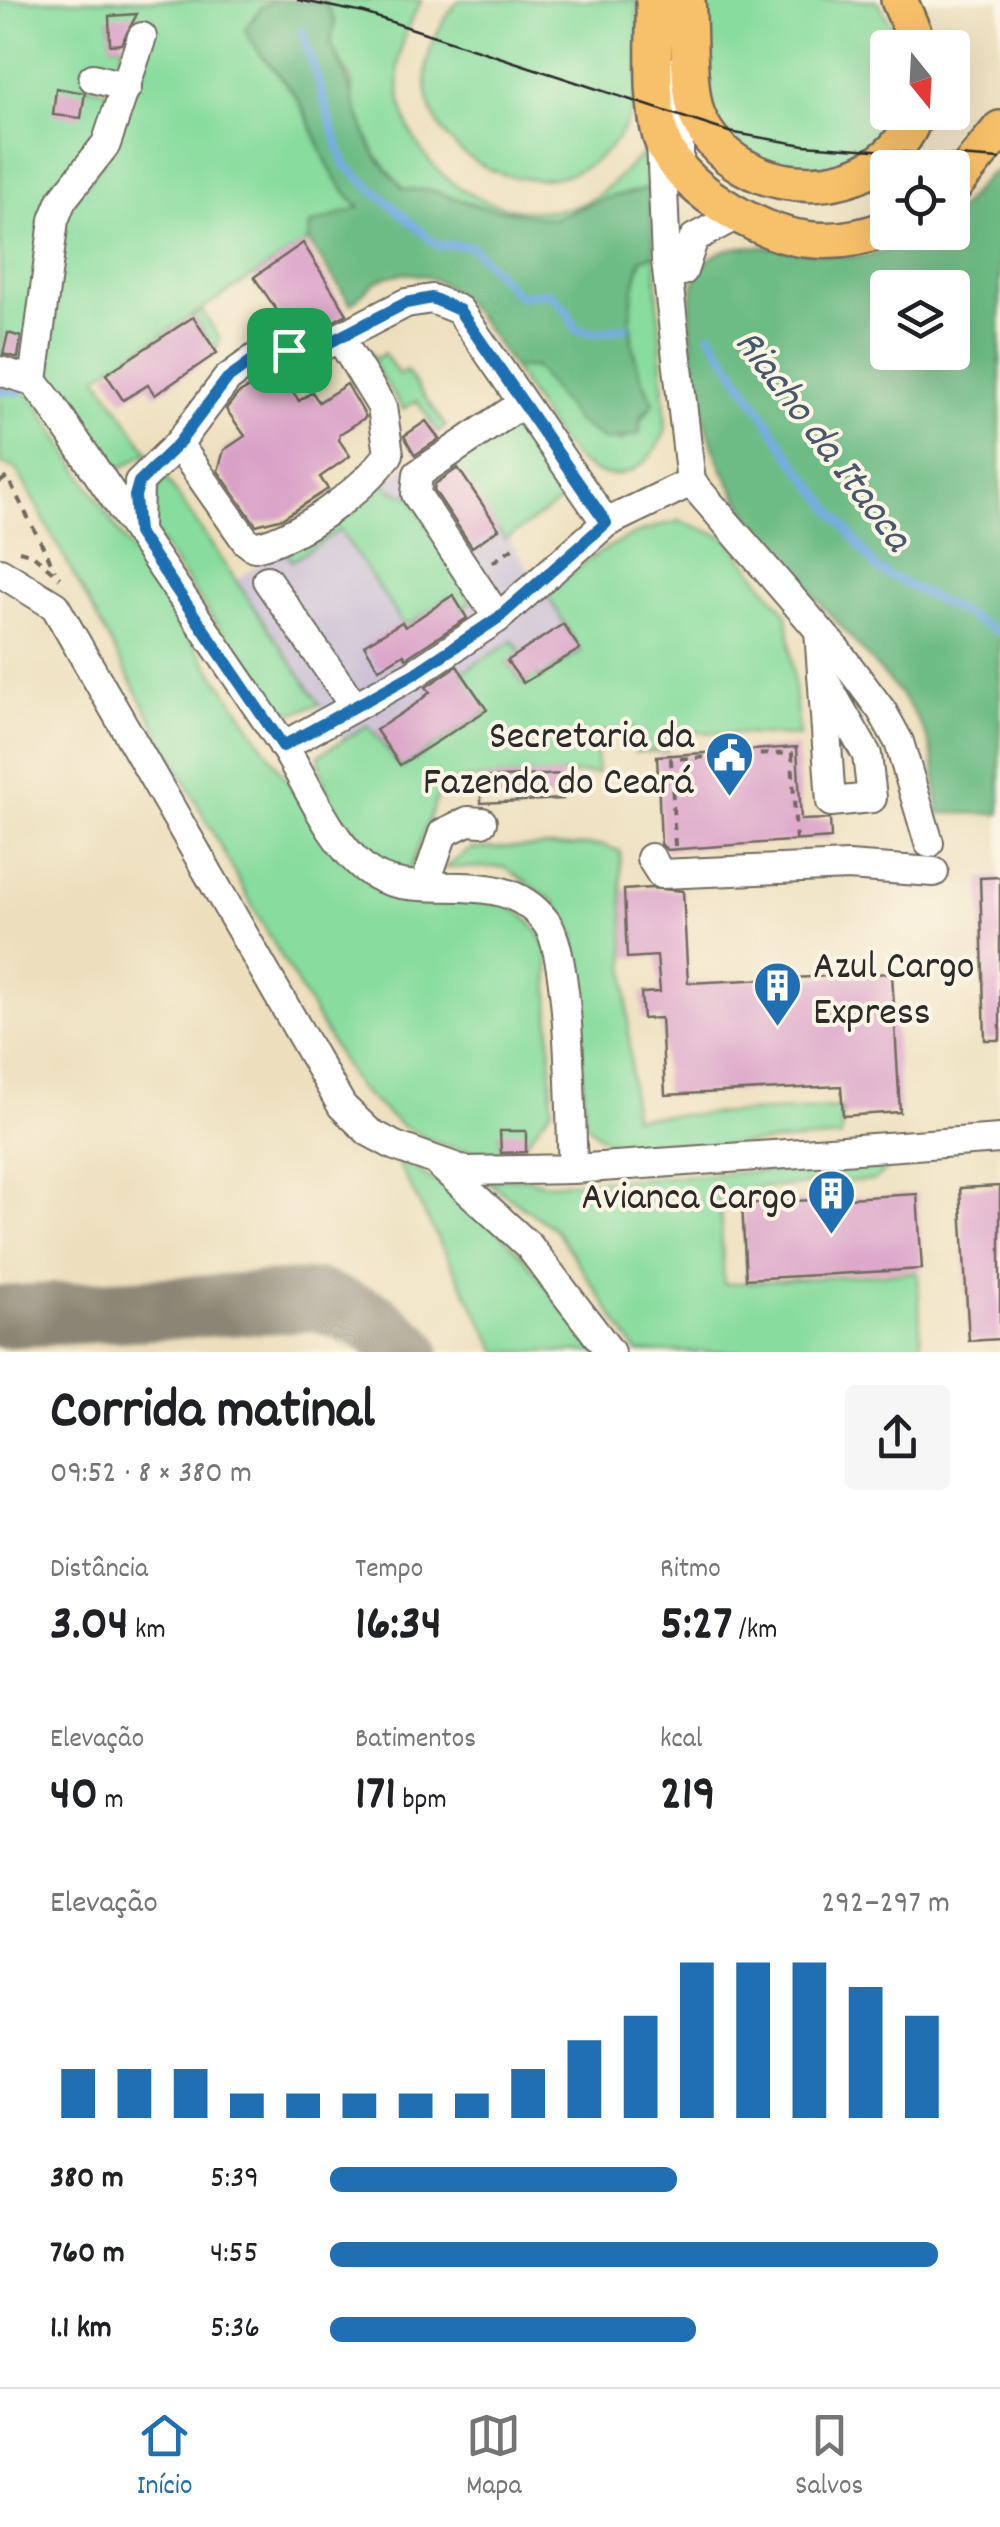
<!DOCTYPE html>
<html lang="pt">
<head>
<meta charset="utf-8">
<style>
  body { margin:0; font-family:Dekko,sans-serif; background:#f6f6f6; color:#202124; height:100vh; display:flex; flex-direction:column; font-size:38px; white-space:nowrap }
  * { box-sizing:border-box; margin:0 }
  p { font-size:32px; color:#757577 }
  .icon { flex:none; width:55px; height:55px; fill:none; stroke:currentColor; stroke-width:2; stroke-linecap:round; stroke-linejoin:round }
  .map { position:relative; height:1352px; overflow:hidden }
  .panel { display:flex; flex-direction:column; background:#fff; flex:1 }
  .panel>* { flex:none }
  .needle { width:65px; rotate:162deg }
  .fabs { position:absolute; left:870px; top:30px; display:grid; gap:20px }
  .fabs a { display:grid; place-items:center; width:100px; height:100px; border-radius:10px; background:#fff; box-shadow:0 10px 40px #0002; font-size:50px }
  .pin { position:absolute; display:grid; place-items:center; width:85px; height:85px; color:#fff; margin:-42px; border-radius:20px; box-shadow:0 5px 15px #0006 }
  .round { display:grid; place-items:center; flex:none; width:105px; height:105px; border-radius:10px; background:#f6f6f6 }
  .head { display:flex; align-items:center; justify-content:space-between; height:170px; padding:0 50px }
  h1 { font-size:55px; font-weight:700; line-height:75px }
  .stats { display:grid; grid-template-columns:repeat(3,1fr); gap:15px; height:170px; padding:10px 50px }
  .stats div { display:grid; align-content:center }
  .stats b { font-size:50px; font-weight:700 }
  .stats small { font-size:28px; font-weight:400 }
  .stats p { font-size:28px }
  .chart { height:280px; padding:20px 50px }
  .chart p { display:flex; justify-content:space-between }
  .chart svg { width:100%; height:180px; margin-top:10px; stroke:#1f6fb2; stroke-width:6 }
  ul { padding:0 50px; list-style:none; font-size:32px }
  li { display:grid; grid-template-columns:160px 120px 1fr; align-items:center; height:75px }
  li i { height:25px; border-radius:12px; background:#1f6fb2 }
  .dock { display:flex; justify-content:space-around; align-items:center; height:140px; border-top:2px solid #e0e0e0; background:#fff; font-size:28px; color:#757577 }
  .dock a { display:grid; justify-items:center; gap:5px }
  .dock .active { color:#1f6fb2 }
  .map>svg:first-child { display:block }
  .industrial { fill:#cabfd6 }
  .green { fill:#88dc9e; stroke:#5a8464; stroke-width:2.5 }
  .forest { fill:#6ebc85; stroke:#4c7458; stroke-width:2.5; fill-rule:evenodd }
  .lines { fill:none; stroke-linecap:round; stroke-linejoin:round }
  .stream { stroke:#77ace4; stroke-width:8 }
  .taxiway { stroke:#8c8574; stroke-width:62 }
  .building { fill:#daa1c8 }
  .minor-casing { stroke:#6f6a5e; stroke-width:32 }
  .major-casing { stroke:#6f6a5e; stroke-width:40 }
  .path { stroke:#6f6a5e; stroke-width:4; stroke-dasharray:8 8; stroke-linecap:butt }
  .minor { stroke:#fff; stroke-width:28 }
  .major { stroke:#f7c06b; stroke-width:35 }
  .tram { stroke:#2b2b2b; stroke-width:2.5 }
  .route-casing { stroke:#fff; stroke-width:20 }
  .route { stroke:#1f6fb2; stroke-width:12 }
  .labels { text-anchor:middle; stroke-width:8; stroke-linejoin:round; paint-order:stroke }
  .poi-label { font-size:40px; fill:#2b2b2b; stroke:#fcf5e5; text-anchor:end }
  .water-label { font-size:42px; font-style:italic; fill:#46586c; stroke:#fcf5e5 }
</style>
</head>
<body>
<div class="map">
<svg width="1000" height="1352" viewBox="0 0 1000 1352">
  <rect width="100%" height="100%" fill="#fcf5e5"/>
  <filter id="ink" filterUnits="userSpaceOnUse"><feTurbulence type="fractalNoise" baseFrequency=".01" numOctaves="2"/><feDisplacementMap in="SourceGraphic" scale="20" xChannelSelector="R" yChannelSelector="G"/><feConvolveMatrix kernelMatrix="1 2 1 2 8 2 1 2 1" color-interpolation-filters="sRGB"/></filter>
  <filter id="wash" filterUnits="userSpaceOnUse"><feTurbulence type="fractalNoise" baseFrequency=".0048" numOctaves="4" result="noise"/><feDisplacementMap in="SourceGraphic" scale="40" xChannelSelector="R" yChannelSelector="G"/><feGaussianBlur stdDeviation="2.25" result="paint"/><feColorMatrix in="noise" values="0 0 0 0 0 0 0 0 0 0 0 0 0 0 0 0 0 1.4 0 .05"/><feComposite in="paint" operator="in"/></filter>
  <g filter="url(#wash)">
    <rect width="100%" height="100%" fill="#eddfbd"/>
    <!-- industrial -->
    <path class="industrial" d="M 444,441 L 582,650 L 374,786 L 236,580 Z"/>
    <!-- green -->
    <path class="green" d="M 0,0 L 275,0 L 261,8 L 246,29 C 258,57 281,73 297,99 C 323,142 320,169 360,208 L 310,225 L 308,241 L 97,376 L 148,452 L 116,471 L 43,373 L 47,302 L 53,246 L 67,206 L 96,171 L 113,140 L 147,36 L 137,32 L 137,16 L 109,19 L 111,45 L 123,44 L 118,69 L 89,64 L 87,86 L 111,91 C 120,137 73,162 55,198 C 30,251 37,311 23,366 L 0,362 Z
      M 319,0 L 422,0 C 353,107 446,232 569,208 C 598,203 622,173 642,154 L 648,189 L 602,199 L 553,219 L 478,206 L 431,191 L 403,189 L 376,155 L 354,105 L 351,81 L 331,44 L 325,2 Z
      M 459,0 L 637,0 C 637,36 645,81 631,114 C 569,257 342,140 459,0 Z
      M 699,0 L 877,0 L 904,47 L 888,48 L 888,112 L 901,113 C 859,171 845,168 776,171 L 713,123 Z
      M 655,255 L 666,430 C 648,470 615,493 575,458 C 551,436 532,396 513,368 L 535,367 L 577,422 L 620,442 L 631,435 L 654,403 C 627,355 624,310 642,258 Z
      M 202,311 L 220,339 L 216,351 L 193,317 Z
      M 368,349 L 376,359 L 384,353 L 399,375 L 406,371 L 446,427 L 438,432 L 417,401 L 403,409 L 364,351 Z
      M 0,386 L 24,389 L 35,400 C 100,506 168,608 239,710 C 280,770 320,834 372,885 C 419,932 511,857 548,952 L 552,1108 L 526,1142 L 500,1132 L 501,1154 L 456,1149 L 430,1140 L 399,1124 L 357,1087 L 259,918 L 16,468 L 0,464 Z
      M 502,423 L 521,424 L 567,497 L 505,540 L 456,468 L 425,488 L 424,474 Z
      M 166,478 L 320,704 L 293,713 L 268,699 L 149,526 L 159,483 Z
      M 384,481 L 390,490 L 411,496 L 471,601 L 458,614 L 449,597 L 405,627 L 340,530 L 292,561 L 283,548 Z
      M 680,521 L 727,538 L 787,615 L 799,736 L 669,731 L 667,751 L 635,752 L 633,729 L 594,733 L 598,773 L 467,779 L 442,785 L 409,872 C 362,857 322,806 319,755 L 368,725 L 401,768 L 486,713 L 461,673 L 513,641 L 521,652 L 507,662 L 523,683 L 536,674 L 540,678 L 581,651 L 546,593 C 585,559 628,530 680,521 Z
      M 601,845 L 620,851 L 633,1117 L 842,1108 L 841,1137 L 641,1151 C 616,1148 602,1141 585,1122 L 574,935 L 555,902 L 504,867 L 445,868 L 471,849 Z
      M 394,1156 L 477,1207 L 526,1260 L 596,1352 L 498,1352 Z
      M 891,1164 L 875,1180 L 719,1191 L 724,1284 L 918,1272 L 921,1352 L 637,1352 L 556,1230 L 485,1180 L 527,1178 L 543,1184 Z"/>
    <!-- forest -->
    <path class="forest" d="M 275,0 L 325,2 L 335,22 L 331,44 C 351,81 356,116 374,152 C 381,166 395,176 403,189 L 431,190 L 478,206 L 553,219 L 602,199 L 648,189 L 655,255 L 642,258 C 624,310 627,355 654,403 L 640,417 L 640,434 L 605,441 L 577,422 L 535,367 L 513,368 C 484,326 445,253 381,279 C 371,283 360,296 351,304 L 308,241 L 310,225 L 360,207 C 319,168 323,141 297,99 C 281,73 258,57 245,29 L 261,8 Z
      M 1000,169 L 1000,814 L 939,813 C 936,790 936,759 927,738 C 913,704 883,675 859,647 C 763,536 699,484 691,328 C 689,300 691,263 723,251 C 758,238 819,258 859,256 C 892,255 918,233 952,232 L 953,216 L 987,176 ZM 888,288 L 952,288 L 952,352 L 888,352 Z"/>
    <g class="lines">
      <!-- stream -->
      <path class="stream" d="M 302,31 L 344,164 L 437,245 L 471,246 L 518,296 L 549,292 L 568,312 L 576,330 L 598,333 L 626,327
        M 710,334 L 790,455 L 877,569 L 1000,633
        M 0,390 L 20,392"/>
      <!-- taxiway -->
      <path class="taxiway" d="M 0,1317 L 319,1300 L 374,1322 L 409,1352"/>
    </g>
    <g id="blocks">
      <!-- building -->
      <path class="building" d="M 137,14 L 121,44 L 110,45 L 109,16 Z
        M 56,88 L 85,93 L 81,118 L 53,115 Z
        M 303,243 L 347,314 L 318,329 L 313,321 L 293,334 L 254,277 Z
        M 193,317 L 217,353 L 155,395 L 148,385 L 123,400 L 106,374 Z
        M 8,333 L 21,337 L 18,358 L 3,354 Z
        M 278,371 L 299,401 L 312,392 L 319,402 L 347,384 L 366,417 L 340,434 L 339,440 L 350,456 L 320,477 L 328,489 L 283,518 L 256,525 L 218,471 L 224,450 L 245,436 L 226,409 L 238,394 Z
        M 426,421 L 439,439 L 415,455 L 404,436 Z
        M 458,468 L 499,529 L 472,547 L 434,490 L 435,484 Z
        M 453,595 L 467,618 L 406,658 L 404,654 L 379,669 L 364,645 L 402,622 L 405,627 Z
        M 563,624 L 580,649 L 523,683 L 507,661 Z
        M 457,666 L 487,710 L 400,765 L 376,730 L 417,703 L 430,692 L 426,687 Z
        M 797,747 L 801,820 L 830,819 L 831,838 L 667,850 L 661,844 L 657,756 Z
        M 562,774 L 563,799 L 481,803 L 481,778 Z
        M 1000,877 L 1000,1040 L 985,1040 L 980,878 Z
        M 651,888 L 683,891 L 688,983 L 892,973 L 900,1112 L 843,1116 L 841,1086 L 665,1095 L 661,1018 L 643,1019 L 641,993 L 660,992 L 657,956 L 627,958 L 624,890 Z
        M 500,1131 L 526,1131 L 526,1152 L 501,1153 Z
        M 1000,1186 L 1000,1339 L 969,1341 L 960,1188 Z
        M 917,1194 L 922,1269 L 746,1279 L 742,1204 Z"/>
    </g>
  </g>
  <g filter="url(#ink)">
    <use href="#blocks" fill-opacity="0" stroke="#6f6a5e" stroke-width="2.5"/>
    <g class="lines">
      <defs>
        <path id="minor" d="M 679,70 L 679,161
          M 93,78 L 127,87
          M 661,140 L 666,261 L 691,482 L 838,652 L 882,711 L 899,742 L 929,843
          M 683,271 L 694,238 L 739,214
          M 0,371 L 33,381 L 51,404 C 127,518 205,629 281,742 C 307,782 327,837 364,868 C 415,909 498,859 546,922 C 572,956 570,1120 573,1169
          M 33,381 L 54,220 L 62,200 L 106,144 L 142,37
          M 178,444 L 246,541 L 254,547 C 299,538 363,490 389,454 L 382,407 L 341,340
          M 138,529 L 139,482 L 178,444 L 227,379 L 257,357 L 289,351 L 311,352 L 406,303 L 432,299 L 459,310 L 606,523
          M 0,572 L 55,606 L 342,1106 L 369,1132 L 395,1146 L 466,1171 L 573,1169 L 1000,1139
          M 267,580 L 354,706
          M 498,618 L 416,494 L 418,474 L 523,403
          M 819,630 L 831,802 L 872,798 L 867,755 L 822,676
          M 283,746 L 414,674 L 498,618 L 606,523 L 691,482
          M 651,858 L 661,874 L 848,866 L 934,872
          M 425,885 L 443,833 L 468,821 L 482,822
          M 440,1165 L 529,1246 L 610,1352"/>
        <path id="major" d="M 654,0 C 655,40 650,100 661,137 C 674,185 759,234 805,239 C 834,243 861,239 888,228
          M 687,0 C 690,31 687,88 697,115 C 734,205 885,209 916,112
          M 899,0 L 920,48
          M 952,188 L 1000,129"/>
      </defs>
      <!-- minor casing -->
      <use href="#minor" class="minor-casing"/>
      <!-- major casing -->
      <use href="#major" class="major-casing"/>
      <!-- path -->
      <path class="path" d="M 0,482 L 7,477 L 55,570
        M 19,551 L 33,555 L 60,578
        M 493,562 L 514,547
        M 675,846 L 671,759 L 792,753 L 796,844"/>
      <!-- minor -->
      <use href="#minor" class="minor"/>
      <!-- major -->
      <use href="#major" class="major"/>
      <!-- tram -->
      <path class="tram" d="M 298,0 L 364,13 L 729,132 L 804,145 L 1000,159"/>
    </g>
  </g>
  <g class="lines" filter="url(#ink)">
    <defs>
      <path id="route" d="M 432,298 L 459,310 L 606,523 L 498,618 L 414,674 L 283,746 L 138,533 L 135,496 L 139,482 L 178,444 L 227,379 L 257,357 L 289,350 L 311,352 L 406,303 Z"/>
    </defs>
    <!-- route casing -->
    <use href="#route" class="route-casing"/>
    <!-- route -->
    <use href="#route" class="route"/>
  </g>
  <!-- icons -->
  <defs>
    <symbol id="civic-pin" viewBox="-11 -11 22 30"><path d="M0 17L-7.5 6A9.5 9.5 0 1 1 7.5 6Z" fill="#1f6fb2" stroke="#fcf5e5"/><path d="M-.6-6.5H3V-4.5H.6V-3L4-1V1h2V6H-6V1h2V-1L-.6-3ZM-1.2 2.5V6h2.4V2.5Z" fill="#fff"/></symbol>
    <symbol id="building-pin" viewBox="-11 -11 22 30"><path d="M0 17L-7.5 6A9.5 9.5 0 1 1 7.5 6Z" fill="#1f6fb2" stroke="#fcf5e5"/><path d="M-4-6H4V6H1V3H-1V6H-4ZM-2.5-4.3h1.7v1.8h-1.7ZM.8-4.3h1.7v1.8H.8ZM-2.5-1h1.7V.8h-1.7ZM.8-1h1.7V.8H.8Z" fill="#fff"/></symbol>
  </defs>
  <g fill-rule="evenodd">
    <use href="#civic-pin" x="702" y="728" width="55" height="75"/>
    <use href="#building-pin" x="750" y="958" width="55" height="75"/>
    <use href="#building-pin" x="804" y="1166" width="55" height="75"/>
  </g>
  <g class="labels">
    <!-- poi labels -->
    <g class="poi-label">
      <text x="694" y="747">Secretaria da<tspan x="694" dy="46">Fazenda do Ceará</tspan></text>
      <text x="813" y="977" text-anchor="start">Azul Cargo<tspan x="813" dy="46">Express</tspan></text>
      <text x="797" y="1208">Avianca Cargo</text>
    </g>
    <!-- water labels -->
    <g class="water-label">
      <text transform="translate(826 438) rotate(53)" y="15">Riacho da Itaoca</text>
    </g>
  </g>
</svg>
<div class="fabs">
<a><svg class="needle" viewBox="-14 -14 28 28"><path d="M0-13l5 13h-10z" fill="#e53935"/><path d="M0 13l5-13h-10z" fill="#757577"/></svg></a>
<a><svg class="icon" aria-label="locate" viewBox="0 0 24 24"><circle cx="12" cy="12" r="6"/><path d="M12 2v4M12 18v4M2 12h4M18 12h4"/></svg></a>
<a><svg class="icon" aria-label="layers" viewBox="0 0 24 24"><path d="M12 4l9 5-9 5-9-5zM3 14l9 5 9-5"/></svg></a>
</div>
<div class="pin" style="left:289px;top:350px;background:#1e9e55"><svg class="icon" aria-label="arrive" viewBox="0 0 24 24"><path d="M6 21V4h12l-3 4 3 4H6"/></svg></div>
</div>
<section class="panel">
<div class="head"><div><h1>Corrida matinal</h1><p>09:52 · 8 × 380 m</p></div><a class="round"><svg class="icon" aria-label="share" viewBox="0 0 24 24"><path d="M12 15V3M7 8l5-5 5 5M5 13v7h14v-7"/></svg></a></div>
<div class="stats">
<div><p>Distância</p><b>3.04<small> km</small></b></div>
<div><p>Tempo</p><b>16:34</b></div>
<div><p>Ritmo</p><b>5:27<small> /km</small></b></div>
</div>
<div class="stats">
<div><p>Elevação</p><b>40<small> m</small></b></div>
<div><p>Batimentos</p><b>171<small> bpm</small></b></div>
<div><p>kcal</p><b>219</b></div>
</div>
<div class="chart"><p><span>Elevação</span>292–297 m</p>
<svg viewBox="0 0 160 44" preserveAspectRatio="none"><path d="M5 44V32M15 44V32M25 44V32M35 44V38M45 44V38M55 44V38M65 44V38M75 44V38M85 44V32M95 44V25M105 44V19M115 44V6M125 44V6M135 44V6M145 44V12M155 44V19"/></svg>
</div>
<ul>
<li><b>380 m</b>5:39<i style="width:56%"></i></li>
<li><b>760 m</b>4:55<i style="width:98%"></i></li>
<li><b>1.1 km</b>5:36<i style="width:59%"></i></li>
</ul>
</section>
<nav class="dock">
<a class="active"><svg class="icon" aria-label="home" viewBox="0 0 24 24"><path d="M3 11l9-7 9 7M6 9v11h12V9"/></svg>Início</a>
<a><svg class="icon" aria-label="map" viewBox="0 0 24 24"><path d="M3 6l6-2 6 2 6-2v14l-6 2-6-2-6 2zM9 4v14M15 6v14"/></svg>Mapa</a>
<a><svg class="icon" aria-label="saved" viewBox="0 0 24 24"><path d="M7 4h10v16l-5-4-5 4z"/></svg>Salvos</a>
</nav>
</body>
</html>
